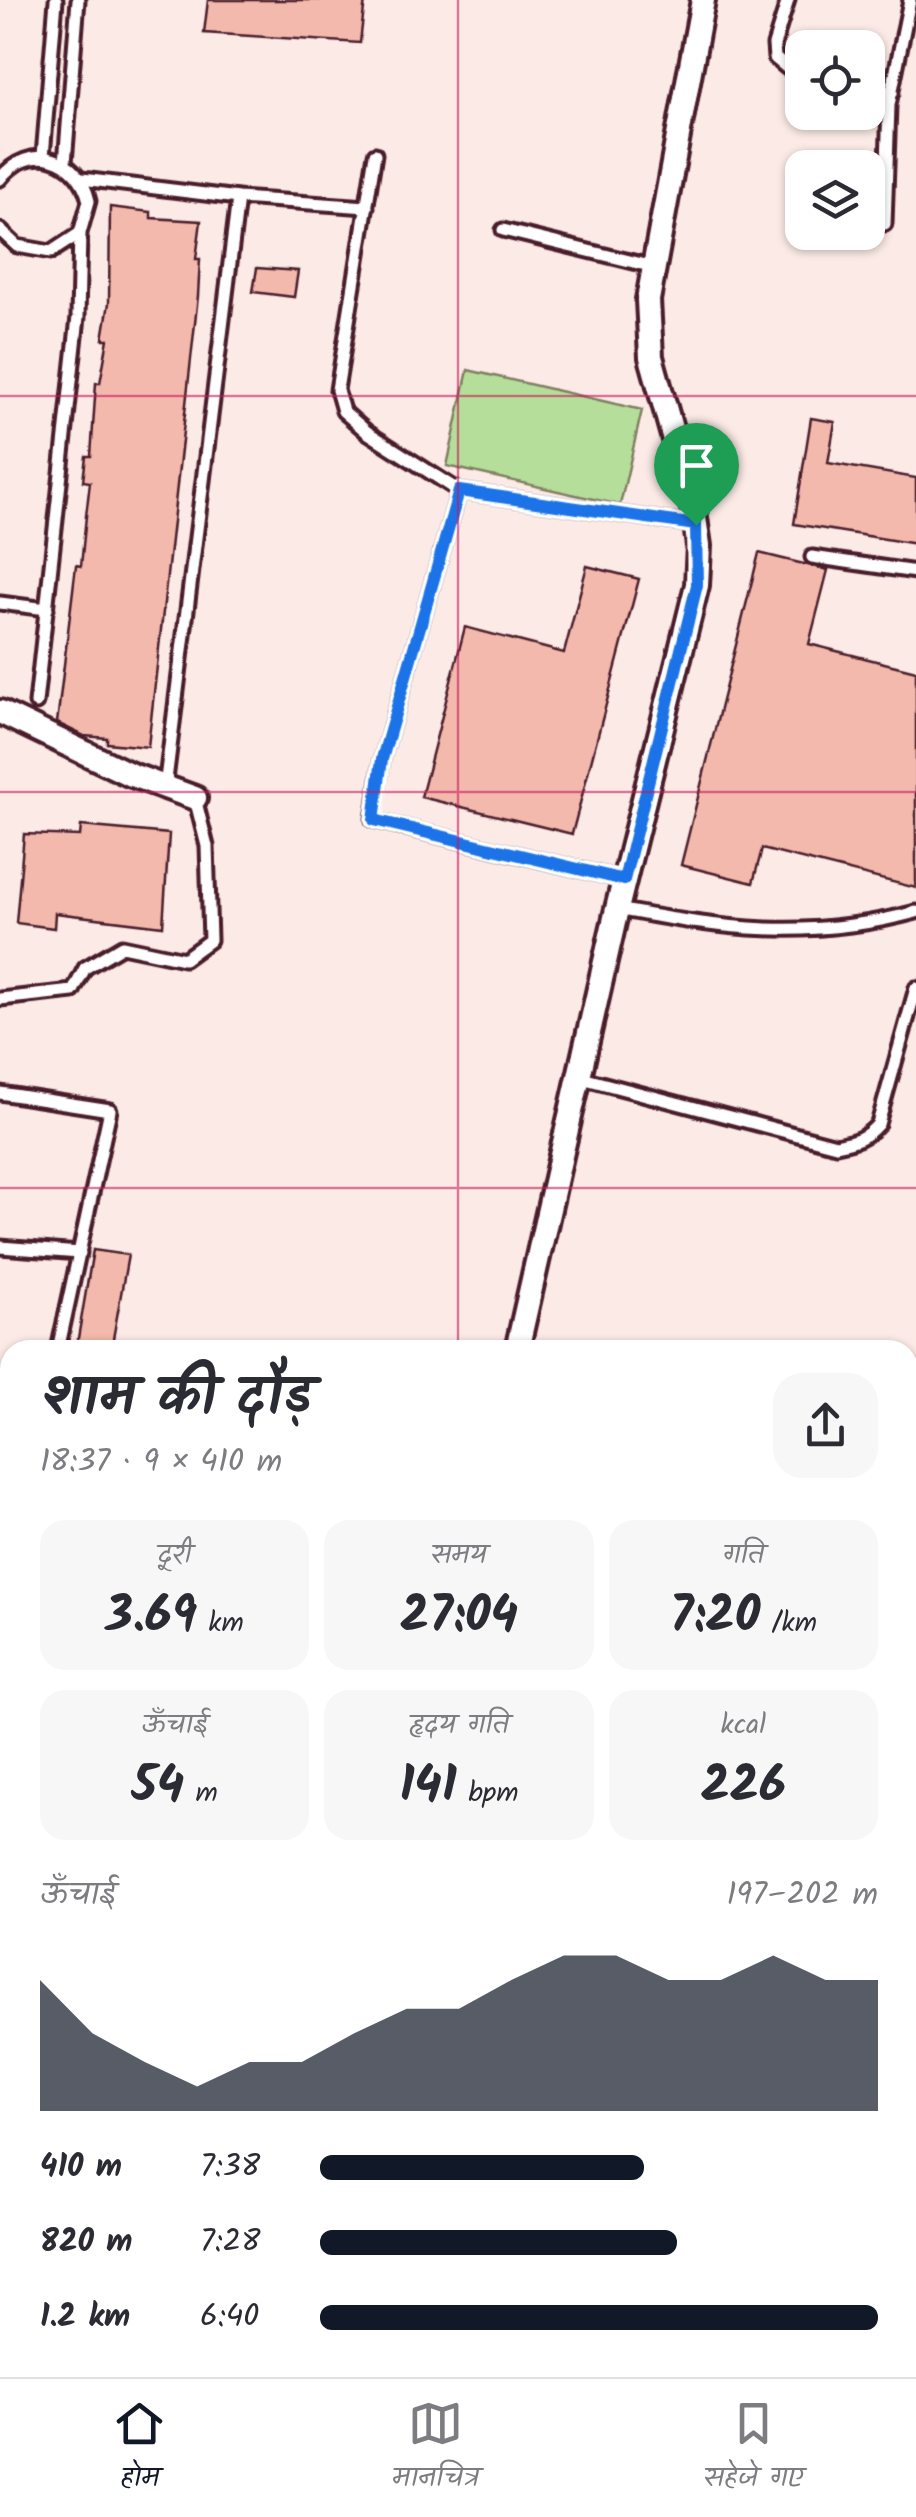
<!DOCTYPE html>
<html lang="hi">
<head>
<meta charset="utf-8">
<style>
  body { margin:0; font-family:Kalam,"Playpen Sans Deva",sans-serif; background:#f7f7f7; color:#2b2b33; height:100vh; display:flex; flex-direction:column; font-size:38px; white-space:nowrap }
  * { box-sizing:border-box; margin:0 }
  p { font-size:32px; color:#7c7c81 }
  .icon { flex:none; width:55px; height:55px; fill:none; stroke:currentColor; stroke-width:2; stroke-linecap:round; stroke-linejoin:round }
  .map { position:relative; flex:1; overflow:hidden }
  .details { position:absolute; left:0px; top:1340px; width:918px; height:1038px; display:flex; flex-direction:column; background:#fff; border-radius:30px 30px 0 0; box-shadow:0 2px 8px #0004 }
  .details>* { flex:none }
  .fabs { position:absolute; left:785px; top:30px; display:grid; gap:20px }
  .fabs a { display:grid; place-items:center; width:100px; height:100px; border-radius:20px; background:#fff; box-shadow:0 2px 8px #0004; font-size:50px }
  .pin { position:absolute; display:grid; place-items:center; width:85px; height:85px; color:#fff; margin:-102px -42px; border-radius:50% 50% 50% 0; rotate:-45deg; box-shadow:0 0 10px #0007 }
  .pin .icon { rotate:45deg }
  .round { display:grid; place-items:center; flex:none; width:105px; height:105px; border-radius:30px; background:#f7f7f7 }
  .headline { display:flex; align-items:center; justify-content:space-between; height:170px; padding:0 40px }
  h1 { font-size:55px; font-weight:800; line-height:75px }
  .figures { display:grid; grid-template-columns:repeat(3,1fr); gap:15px; height:170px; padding:10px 40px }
  .figures div { display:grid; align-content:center; border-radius:25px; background:#f7f7f7; text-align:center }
  .figures b { font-size:50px; font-weight:800 }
  .figures small { font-size:28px; font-weight:400 }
  .figures p { font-size:28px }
  .chart { height:280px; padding:20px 40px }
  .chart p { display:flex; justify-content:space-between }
  .chart svg { width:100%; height:180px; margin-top:10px; fill:#111827; opacity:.7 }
  ul { padding:0 40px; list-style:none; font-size:32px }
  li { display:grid; grid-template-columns:160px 120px 1fr; align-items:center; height:75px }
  li i { height:25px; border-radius:12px; background:#111827 }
  .dock { display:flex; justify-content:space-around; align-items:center; height:140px; border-top:2px solid #e1e1e2; background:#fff; font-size:28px; color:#7c7c81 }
  .dock a { display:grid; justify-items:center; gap:5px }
  .dock .on { color:#111827 }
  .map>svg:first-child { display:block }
  .green { fill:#b5de9a; stroke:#807e62; stroke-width:2.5 }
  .building { fill:#f3b9ad; stroke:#4a1f2b; stroke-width:2.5 }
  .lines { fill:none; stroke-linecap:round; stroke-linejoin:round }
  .lane-casing { stroke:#4a1f2b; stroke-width:19 }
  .street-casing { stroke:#4a1f2b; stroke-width:30 }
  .lane { stroke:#fff; stroke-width:11 }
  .street { stroke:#fff; stroke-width:22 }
  .route-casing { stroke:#fff; stroke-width:20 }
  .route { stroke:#1a73e8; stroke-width:12 }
  .grid { fill:none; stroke:#c2185b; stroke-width:2.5; stroke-opacity:0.55 }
</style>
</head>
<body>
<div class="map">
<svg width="916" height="2377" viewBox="0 0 916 2377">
  <rect width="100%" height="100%" fill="#fbeae6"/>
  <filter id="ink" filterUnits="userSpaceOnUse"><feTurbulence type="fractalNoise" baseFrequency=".01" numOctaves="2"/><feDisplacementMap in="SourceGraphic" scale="20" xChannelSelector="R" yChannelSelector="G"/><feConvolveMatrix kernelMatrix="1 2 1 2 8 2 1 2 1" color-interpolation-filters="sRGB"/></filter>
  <g filter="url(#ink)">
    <!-- green -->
    <path class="green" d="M 468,370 L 642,410 L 620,505 L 447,466 Z"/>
    <!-- building -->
    <path class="building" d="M 208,0 L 365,0 L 360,43 L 204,33 Z
      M 110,207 L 151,212 L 151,218 L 201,221 L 196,259 L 200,259 L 198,296 L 148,747 L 107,743 L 107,738 L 84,736 L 57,723 L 76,565 L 81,566 L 86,516 L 90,482 L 83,481 L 86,456 L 91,456 L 96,383 L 100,383 L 108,339 L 103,339 L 109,303 Z
      M 257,268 L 298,271 L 294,297 L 253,292 Z
      M 811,418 L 835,422 L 828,463 L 916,478 L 916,544 L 794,524 Z
      M 759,553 L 828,570 L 809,644 L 916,671 L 916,888 L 762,849 L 753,883 L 681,865 Z
      M 587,566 L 639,579 L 572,834 L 421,797 L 465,627 L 564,653 Z
      M 81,826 L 169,834 L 163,926 L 55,913 L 54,928 L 16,923 L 24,834 L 80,836 Z
      M 93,1250 L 128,1255 L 111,1350 L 76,1350 Z"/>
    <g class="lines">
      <defs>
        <path id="lane" d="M 788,0 L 774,45 L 775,58 L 787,68 L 802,71
          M 868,87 L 892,93
          M 375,154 L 337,390 L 343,411 L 367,432 L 459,491 L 696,525
          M 43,156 L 56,0
          M 65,163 L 78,0
          M 0,179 C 29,141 79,156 89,201 L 80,233 L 51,252 L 17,246 L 0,230
          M 82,179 L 238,198 L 367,207
          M 885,224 L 889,105 L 910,0
          M 503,230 L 654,267
          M 459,491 L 382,759 L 373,820 L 624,880
          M 812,557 L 916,572
          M 0,603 L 47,609
          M 36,703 L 78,317 L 80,233
          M 165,788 L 238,198
          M 617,909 C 723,929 809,941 916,912
          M 0,999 L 73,991 L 85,968 L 122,946 L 184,959 L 210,940 L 207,846 L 195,798
          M 578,1077 L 836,1145 C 855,1141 865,1139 878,1124 L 916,988
          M 0,1093 L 110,1110 L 58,1350
          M 0,1247 L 80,1253
          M 10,1641 L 10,1664
          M 0,1930 L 10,1874
          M 908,2323 L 916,2325
          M 556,2377 L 558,2368
          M 625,2377 L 627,2368
          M 763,2377 L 766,2368
          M 876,2377 L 878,2368"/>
        <path id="street" d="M 0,712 L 129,774 L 195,798
          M 517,1350 L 617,909 L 697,585 L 699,546 L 694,511 L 651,357 L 648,300 L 703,0
          M 0,1843 L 10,1845
          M 908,2127 L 916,2095
          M 908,2185 L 916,2187"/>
      </defs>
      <!-- lane casing -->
      <use href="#lane" class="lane-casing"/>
      <!-- street casing -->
      <use href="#street" class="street-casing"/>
      <!-- lane -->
      <use href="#lane" class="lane"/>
      <!-- street -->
      <use href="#street" class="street"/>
    </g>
  </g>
  <g class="lines" filter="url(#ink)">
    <defs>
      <path id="route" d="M 459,491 L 696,525 L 697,585 L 624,880 L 374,820 L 382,759 Z"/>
    </defs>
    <!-- route casing -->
    <use href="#route" class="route-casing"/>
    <!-- route -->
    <use href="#route" class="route"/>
  </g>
  <!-- grid -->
  <path class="grid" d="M 458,0 L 458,1350M 0,396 L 916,396M 0,792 L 916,792M 0,1188 L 916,1188M 0,1585 L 10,1585M 908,1585 L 916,1585M 0,1981 L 10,1981M 908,1981 L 916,1981M 458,2368 L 458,2377"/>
</svg>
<div class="fabs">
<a><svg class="icon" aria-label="locate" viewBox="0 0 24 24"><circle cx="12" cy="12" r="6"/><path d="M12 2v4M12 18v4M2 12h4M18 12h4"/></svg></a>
<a><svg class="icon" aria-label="layers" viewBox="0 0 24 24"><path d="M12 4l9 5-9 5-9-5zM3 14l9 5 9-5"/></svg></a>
</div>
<div class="pin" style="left:696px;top:525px;background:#1e9e55"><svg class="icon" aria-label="arrive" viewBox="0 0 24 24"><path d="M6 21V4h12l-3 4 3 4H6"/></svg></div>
<section class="details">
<div class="headline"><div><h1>शाम की दौड़</h1><p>18:37 · 9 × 410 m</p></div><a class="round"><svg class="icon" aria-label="share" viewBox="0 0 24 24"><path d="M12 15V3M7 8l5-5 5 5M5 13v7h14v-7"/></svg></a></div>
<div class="figures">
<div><p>दूरी</p><b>3.69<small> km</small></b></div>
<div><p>समय</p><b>27:04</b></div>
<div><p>गति</p><b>7:20<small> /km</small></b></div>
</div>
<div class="figures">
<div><p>ऊँचाई</p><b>54<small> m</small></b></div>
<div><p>हृदय गति</p><b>141<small> bpm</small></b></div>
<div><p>kcal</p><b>226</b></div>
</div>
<div class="chart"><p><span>ऊँचाई</span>197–202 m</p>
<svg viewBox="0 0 160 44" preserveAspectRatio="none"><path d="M0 44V12L10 25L20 32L30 38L40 32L50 32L60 25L70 19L80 19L90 12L100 6L110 6L120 12L130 12L140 6L150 12L160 12V44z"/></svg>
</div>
<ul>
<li><b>410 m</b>7:38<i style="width:58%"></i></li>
<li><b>820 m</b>7:28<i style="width:64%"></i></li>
<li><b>1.2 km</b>6:40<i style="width:100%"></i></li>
</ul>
</section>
</div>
<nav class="dock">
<a class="on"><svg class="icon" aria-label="home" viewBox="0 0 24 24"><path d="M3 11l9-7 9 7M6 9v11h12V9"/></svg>होम</a>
<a><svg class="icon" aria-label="map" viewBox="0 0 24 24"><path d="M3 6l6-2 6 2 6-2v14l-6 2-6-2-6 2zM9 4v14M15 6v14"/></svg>मानचित्र</a>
<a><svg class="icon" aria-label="saved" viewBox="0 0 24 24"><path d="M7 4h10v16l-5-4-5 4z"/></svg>सहेजे गए</a>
</nav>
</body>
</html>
